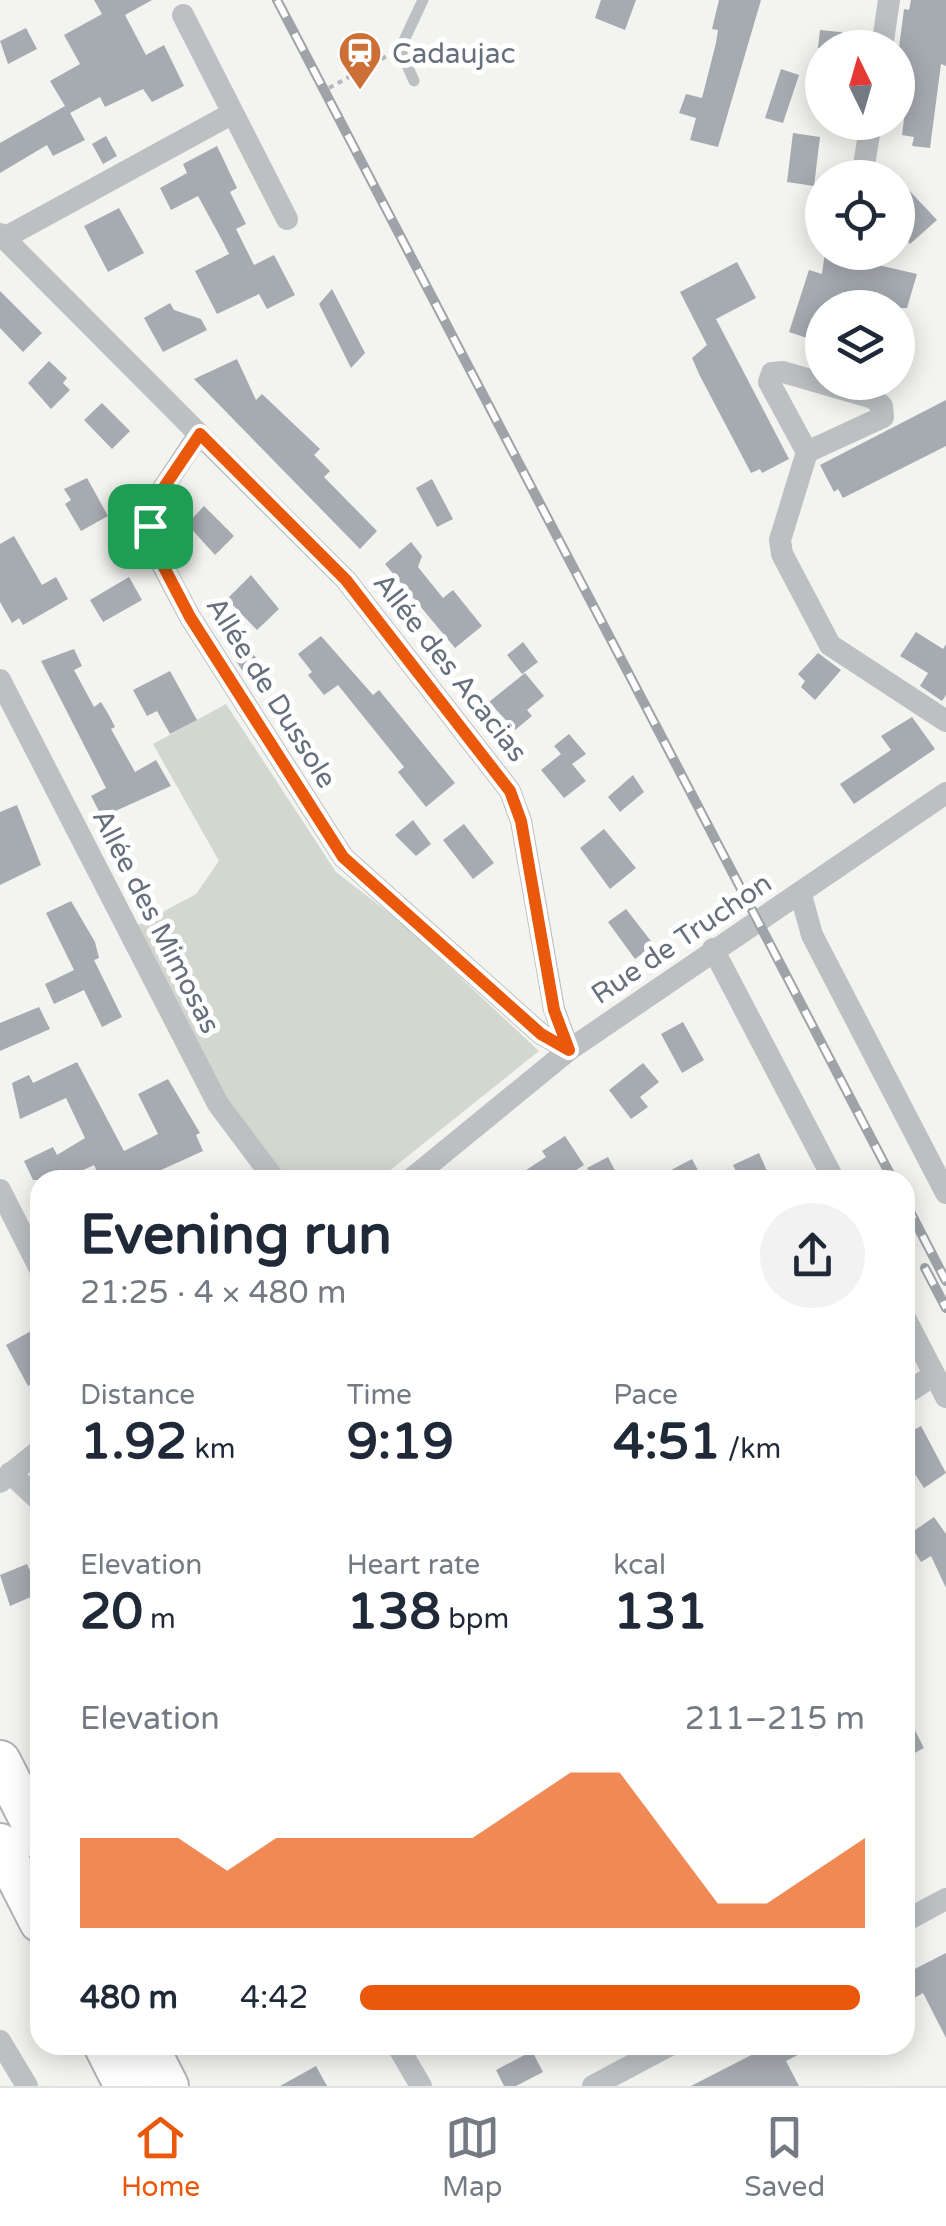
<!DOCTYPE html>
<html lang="en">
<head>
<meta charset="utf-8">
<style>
  body { margin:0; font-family:"Varela Round",sans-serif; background:#f2f2f3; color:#1f2937; height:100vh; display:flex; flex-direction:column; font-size:38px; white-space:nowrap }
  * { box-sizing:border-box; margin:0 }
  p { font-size:32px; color:#747a83 }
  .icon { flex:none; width:55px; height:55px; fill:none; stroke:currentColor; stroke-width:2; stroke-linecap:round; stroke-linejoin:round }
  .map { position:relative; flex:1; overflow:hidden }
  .details { position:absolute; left:30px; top:1170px; width:885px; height:885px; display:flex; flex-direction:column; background:#fff; border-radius:30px; box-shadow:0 5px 25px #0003 }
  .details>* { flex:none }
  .needle { width:65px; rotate:355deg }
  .controls { position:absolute; left:805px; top:30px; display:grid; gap:20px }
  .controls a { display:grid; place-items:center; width:110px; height:110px; border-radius:50%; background:#fff; box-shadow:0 5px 25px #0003; font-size:50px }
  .pin { position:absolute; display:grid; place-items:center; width:85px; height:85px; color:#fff; margin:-42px; border-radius:20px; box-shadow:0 5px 15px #0006 }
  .round { display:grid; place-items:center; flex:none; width:105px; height:105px; border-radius:52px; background:#f2f2f3 }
  .head { display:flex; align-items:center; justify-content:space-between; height:170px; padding:0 50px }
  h1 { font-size:55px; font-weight:700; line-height:75px }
  .stats { display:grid; grid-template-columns:repeat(3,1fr); gap:15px; height:170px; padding:10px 50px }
  .stats div { display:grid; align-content:center }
  .stats b { font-size:50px; font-weight:700 }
  .stats small { font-size:28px; font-weight:400 }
  .stats p { font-size:28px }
  .chart { height:280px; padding:20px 50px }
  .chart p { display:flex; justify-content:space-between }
  .chart svg { width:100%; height:180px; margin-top:10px; fill:#ea580c; opacity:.7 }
  ul { padding:0 50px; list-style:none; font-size:32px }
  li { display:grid; grid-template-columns:160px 120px 1fr; align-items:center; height:75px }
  li i { height:25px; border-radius:12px; background:#ea580c }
  .menu { display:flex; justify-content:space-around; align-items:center; height:140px; border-top:2px solid #e0e1e3; background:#fff; font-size:28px; color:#747a83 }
  .menu a { display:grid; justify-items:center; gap:5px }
  .menu .selected { color:#ea580c }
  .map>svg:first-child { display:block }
  .green { fill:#d2d8d0 }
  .building { fill:#a6abb1 }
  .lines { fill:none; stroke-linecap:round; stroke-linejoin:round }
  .highway-casing { stroke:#b0b3b6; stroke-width:44 }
  .path { stroke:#b5b7ba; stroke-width:4; stroke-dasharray:5 5; stroke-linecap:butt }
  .lane { stroke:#bdc0c3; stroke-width:11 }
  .street { stroke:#bdc0c3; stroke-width:22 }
  .highway { stroke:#fff; stroke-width:40 }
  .rail-casing { stroke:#9fa3a8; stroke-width:10 }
  .rail { stroke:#fff; stroke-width:6; stroke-dasharray:19; stroke-linecap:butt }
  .route-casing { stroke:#fff; stroke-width:20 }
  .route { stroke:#ea580c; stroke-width:12 }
  .labels { text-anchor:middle; stroke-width:10; stroke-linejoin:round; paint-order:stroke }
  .poi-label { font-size:28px; fill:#66707d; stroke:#fff; text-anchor:start }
  .street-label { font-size:28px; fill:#66707d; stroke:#fff }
</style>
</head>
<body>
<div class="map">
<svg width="946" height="2086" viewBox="0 0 946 2086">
  <rect width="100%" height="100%" fill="#f3f3f0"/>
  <!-- green -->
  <path class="green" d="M 226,704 L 336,872 L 402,923 L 539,1051 L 378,1180 L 286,1180 L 219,1096 L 133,928 L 196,894 L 219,861 L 153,744 Z"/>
  <!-- building -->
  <path class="building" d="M 94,0 L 152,0 L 125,15 L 146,55 L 164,45 L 184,86 L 152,102 L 143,89 L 105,107 L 100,97 L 70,113 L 85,140 L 53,156 L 47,145 L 0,173 L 0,143 L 65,106 L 50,81 L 80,64 L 64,35 L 102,14 Z
    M 601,0 L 636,0 L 625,30 L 595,18 Z
    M 719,0 L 761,0 L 718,147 L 690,140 L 696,118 L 679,113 L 686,94 L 702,98 L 716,43 L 718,30 L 712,29 Z
    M 911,0 L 946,0 L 946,66 L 941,64 L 930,148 L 912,146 L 914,137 L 902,135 L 911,64 L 898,62 L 898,55 L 904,9 L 909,10 Z
    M 26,28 L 37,49 L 8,64 L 0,41 Z
    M 820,30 L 869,35 L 867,48 L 818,48 Z
    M 781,69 L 799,75 L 783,123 L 765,118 Z
    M 793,133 L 820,137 L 814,186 L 787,182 Z
    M 106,136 L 117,156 L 103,164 L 92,144 Z
    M 217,146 L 237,188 L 230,192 L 246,224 L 236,229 L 254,265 L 274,255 L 295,295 L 267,309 L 259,294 L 217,314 L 195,271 L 229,254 L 223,242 L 198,196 L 171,210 L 160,188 L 187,173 L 183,164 Z
    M 906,187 L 937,220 L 910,244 L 898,229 L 898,195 Z
    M 119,208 L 144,253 L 108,272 L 84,226 Z
    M 825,252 L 867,252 L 865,262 L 917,274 L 907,308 L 822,308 L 822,343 L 789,332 L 809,270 L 822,274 Z
    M 737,262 L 756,298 L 716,319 L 789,459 L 762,473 L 760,469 L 751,473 L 700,376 L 692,358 L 707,345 L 680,292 Z
    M 332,289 L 365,353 L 351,368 L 319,304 Z
    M 0,291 L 42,333 L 23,352 L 0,328 Z
    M 170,303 L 174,310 L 201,319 L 207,330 L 163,352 L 144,318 Z
    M 237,359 L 256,400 L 262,394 L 320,449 L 314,455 L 330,471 L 324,477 L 377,531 L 360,549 L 194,379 Z
    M 49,361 L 67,378 L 63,383 L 70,390 L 51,409 L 28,383 Z
    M 946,400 L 946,446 L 843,498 L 838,489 L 834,492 L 820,465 Z
    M 102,403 L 130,431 L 112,449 L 84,420 Z
    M 87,478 L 108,516 L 81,531 L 65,504 L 71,500 L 64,489 Z
    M 432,479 L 453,519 L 437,527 L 416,488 Z
    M 204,506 L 234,536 L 215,555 L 187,524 Z
    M 14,536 L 42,585 L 56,577 L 68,599 L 23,625 L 19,618 L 12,623 L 0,602 L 0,544 Z
    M 411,542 L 422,556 L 418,567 L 443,598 L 453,590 L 482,626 L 455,648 L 385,564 Z
    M 251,575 L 279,609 L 257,630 L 227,599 Z
    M 129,577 L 142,600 L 103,622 L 90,600 Z
    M 916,632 L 943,649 L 946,644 L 946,695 L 942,701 L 920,686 L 928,673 L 900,656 Z
    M 321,636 L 373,695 L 379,690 L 455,783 L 426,807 L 398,772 L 404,767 L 338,685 L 324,695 L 308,675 L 312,672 L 298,654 Z
    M 523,642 L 538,662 L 522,674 L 507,655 Z
    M 245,644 L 261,664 L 246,676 L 232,655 Z
    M 74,649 L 82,666 L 74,670 L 94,707 L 101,702 L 110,717 L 115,727 L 111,729 L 135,772 L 156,760 L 171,786 L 102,817 L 91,796 L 106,788 L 41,661 Z
    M 818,653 L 841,670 L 815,700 L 801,687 L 805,681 L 798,674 Z
    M 170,671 L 197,720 L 170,734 L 157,711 L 147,716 L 133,690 Z
    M 525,673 L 544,696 L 527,710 L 532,716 L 515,730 L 489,702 Z
    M 912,717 L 935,749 L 854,804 L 840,784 L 891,750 L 881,736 Z
    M 569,734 L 586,754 L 572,764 L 586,781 L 564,798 L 541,770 L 561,754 L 554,746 Z
    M 633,775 L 644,792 L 620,812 L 608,797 Z
    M 17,805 L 41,865 L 0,885 L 0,812 Z
    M 413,820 L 431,844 L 416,856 L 395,835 Z
    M 464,824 L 494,863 L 473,879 L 443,840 Z
    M 604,829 L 636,868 L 610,889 L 580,848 Z
    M 71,901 L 95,942 L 99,958 L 94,960 L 122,1017 L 102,1027 L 84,990 L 54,1004 L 45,984 L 74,970 L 46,913 Z
    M 626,909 L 654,945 L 635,959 L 608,922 Z
    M 39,1007 L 50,1029 L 0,1051 L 0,1023 Z
    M 683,1022 L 704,1060 L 682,1073 L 661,1034 Z
    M 77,1062 L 124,1151 L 158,1134 L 138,1094 L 168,1079 L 200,1133 L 196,1135 L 203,1151 L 139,1180 L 101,1180 L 94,1165 L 62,1180 L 33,1180 L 24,1161 L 53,1147 L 57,1155 L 85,1138 L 66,1098 L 20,1119 L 12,1083 L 29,1075 L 33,1083 Z
    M 643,1063 L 659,1082 L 640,1097 L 648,1107 L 631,1119 L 609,1090 Z
    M 565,1136 L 584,1165 L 561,1180 L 511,1180 L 546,1157 L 542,1151 Z
    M 759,1153 L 771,1180 L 740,1180 L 733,1165 Z
    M 608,1157 L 620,1180 L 594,1180 L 587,1168 Z
    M 692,1159 L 703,1180 L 652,1180 Z
    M 40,1326 L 40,1379 L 28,1386 L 6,1345 Z
    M 921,1426 L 946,1473 L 924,1488 L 905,1459 L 905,1435 Z
    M 934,1517 L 946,1534 L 946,1588 L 931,1556 L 921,1562 L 905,1537 Z
    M 27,1564 L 40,1593 L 10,1606 L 0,1575 Z
    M 905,1711 L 924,1748 L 905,1758 Z
    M 946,1953 L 946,2038 L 923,1993 L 914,1998 L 905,1980 L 905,1974 Z
    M 771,2045 L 817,2045 L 786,2061 L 799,2086 L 691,2086 Z
    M 532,2051 L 543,2072 L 516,2086 L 504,2086 L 496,2070 Z
    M 316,2066 L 327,2086 L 280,2086 Z"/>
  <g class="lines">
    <defs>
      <path id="highway" d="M 0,1761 L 40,1839
        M 0,1844 L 40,1922
        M 104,2045 L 125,2086
        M 147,2045 L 168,2086"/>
    </defs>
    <!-- highway casing -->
    <use href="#highway" class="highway-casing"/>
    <!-- path -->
    <path class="path" d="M 329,88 L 387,56"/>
    <!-- lane -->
    <path class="lane" d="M 414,81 L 400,49 L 423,0"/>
    <!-- street -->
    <path class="street" d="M 183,15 L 287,219
      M 882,48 L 889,0
      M 863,171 L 871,122
      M 0,234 L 199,434 L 156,499 L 150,525 L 156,553 L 190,617 L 343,857 L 541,1034 L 569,1050
      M 4,238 L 233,113
      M 199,434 L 346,580 L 510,791 L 521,821 L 554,1009 L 569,1050
      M 807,452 L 883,417 L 882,406 L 873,398 L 783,372 L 772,373 L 769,382 L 807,452 L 780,540 L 782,554 L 830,645 L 946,721
      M 0,680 L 218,1104 L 275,1180
      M 801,895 L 812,935 L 946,1193
      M 713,949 L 834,1180
      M 410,1180 L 569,1050 L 946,793
      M 0,1190 L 40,1269
      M 905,1318 L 946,1397
      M 905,1394 L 934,1375
      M 10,1473 L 40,1501
      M 0,1482 L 40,1450
      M 905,1921 L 946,1899
      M 0,2041 L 27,2086
      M 397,2045 L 421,2086
      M 593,2086 L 670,2045"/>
    <!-- highway -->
    <use href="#highway" class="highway"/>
    <defs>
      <path id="rail" d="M 277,0 L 893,1180
        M 905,1202 L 946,1281
        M 925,1268 L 946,1308"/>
    </defs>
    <!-- rail casing -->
    <use href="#rail" class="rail-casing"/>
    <!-- rail -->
    <use href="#rail" class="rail"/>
  </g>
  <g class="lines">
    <defs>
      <path id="route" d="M 200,434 L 346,580 L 510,791 L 521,821 L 554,1010 L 569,1050 L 541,1034 L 343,857 L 190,617 L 156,552 L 150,526 L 156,499 Z"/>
    </defs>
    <!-- route casing -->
    <use href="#route" class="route-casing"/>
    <!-- route -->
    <use href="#route" class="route"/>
  </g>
  <!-- icons -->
  <defs>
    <symbol id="station-pin" viewBox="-11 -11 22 30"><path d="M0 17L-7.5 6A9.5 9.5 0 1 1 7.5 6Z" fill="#cc7038" stroke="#fff"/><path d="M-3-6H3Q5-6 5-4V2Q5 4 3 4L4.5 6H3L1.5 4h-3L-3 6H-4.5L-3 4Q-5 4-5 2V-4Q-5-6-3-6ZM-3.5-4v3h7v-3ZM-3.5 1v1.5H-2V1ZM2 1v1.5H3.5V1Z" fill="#fff"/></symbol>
  </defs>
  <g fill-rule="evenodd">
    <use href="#station-pin" x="335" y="28" width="50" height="68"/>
  </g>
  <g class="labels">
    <!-- poi labels -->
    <g class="poi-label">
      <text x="392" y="63">Cadaujac</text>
    </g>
    <!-- street labels -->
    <g class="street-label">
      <text transform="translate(451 667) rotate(52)" y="10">Allée des Acacias</text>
      <text transform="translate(272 692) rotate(58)" y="10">Allée de Dussole</text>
      <text transform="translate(157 921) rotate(63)" y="10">Allée des Mimosas</text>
      <text transform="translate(681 938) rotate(-34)" y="10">Rue de Truchon</text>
    </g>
  </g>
</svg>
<div class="controls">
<a><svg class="needle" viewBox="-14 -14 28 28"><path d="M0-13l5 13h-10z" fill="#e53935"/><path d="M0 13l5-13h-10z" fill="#747a83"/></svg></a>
<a><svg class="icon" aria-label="locate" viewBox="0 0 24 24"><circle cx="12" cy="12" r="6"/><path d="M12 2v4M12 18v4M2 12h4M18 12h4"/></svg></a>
<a><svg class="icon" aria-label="layers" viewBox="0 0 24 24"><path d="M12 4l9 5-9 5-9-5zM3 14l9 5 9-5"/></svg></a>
</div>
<div class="pin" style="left:150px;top:526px;background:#1e9e55"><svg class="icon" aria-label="arrive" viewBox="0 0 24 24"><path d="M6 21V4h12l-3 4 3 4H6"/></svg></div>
<section class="details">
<div class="head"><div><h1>Evening run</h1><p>21:25 · 4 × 480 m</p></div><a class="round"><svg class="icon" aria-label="share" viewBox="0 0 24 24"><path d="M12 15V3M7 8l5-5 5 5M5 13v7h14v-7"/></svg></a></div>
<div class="stats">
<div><p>Distance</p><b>1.92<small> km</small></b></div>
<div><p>Time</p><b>9:19</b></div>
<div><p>Pace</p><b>4:51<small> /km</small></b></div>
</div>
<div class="stats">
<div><p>Elevation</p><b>20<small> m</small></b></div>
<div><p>Heart rate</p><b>138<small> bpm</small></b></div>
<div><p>kcal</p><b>131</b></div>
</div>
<div class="chart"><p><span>Elevation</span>211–215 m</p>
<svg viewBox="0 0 160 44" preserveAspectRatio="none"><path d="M0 44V22L10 22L20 22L30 30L40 22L50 22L60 22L70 22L80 22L90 14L100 6L110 6L120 22L130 38L140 38L150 30L160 22V44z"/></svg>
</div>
<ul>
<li><b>480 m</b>4:42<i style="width:99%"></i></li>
</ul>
</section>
</div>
<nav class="menu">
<a class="selected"><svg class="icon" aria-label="home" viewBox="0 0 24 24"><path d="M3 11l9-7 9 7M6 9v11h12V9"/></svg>Home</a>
<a><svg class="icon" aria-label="map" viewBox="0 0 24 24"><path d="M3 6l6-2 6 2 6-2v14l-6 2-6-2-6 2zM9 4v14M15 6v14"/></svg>Map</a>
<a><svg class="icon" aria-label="saved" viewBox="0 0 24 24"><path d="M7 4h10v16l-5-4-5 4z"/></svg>Saved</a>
</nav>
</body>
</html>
